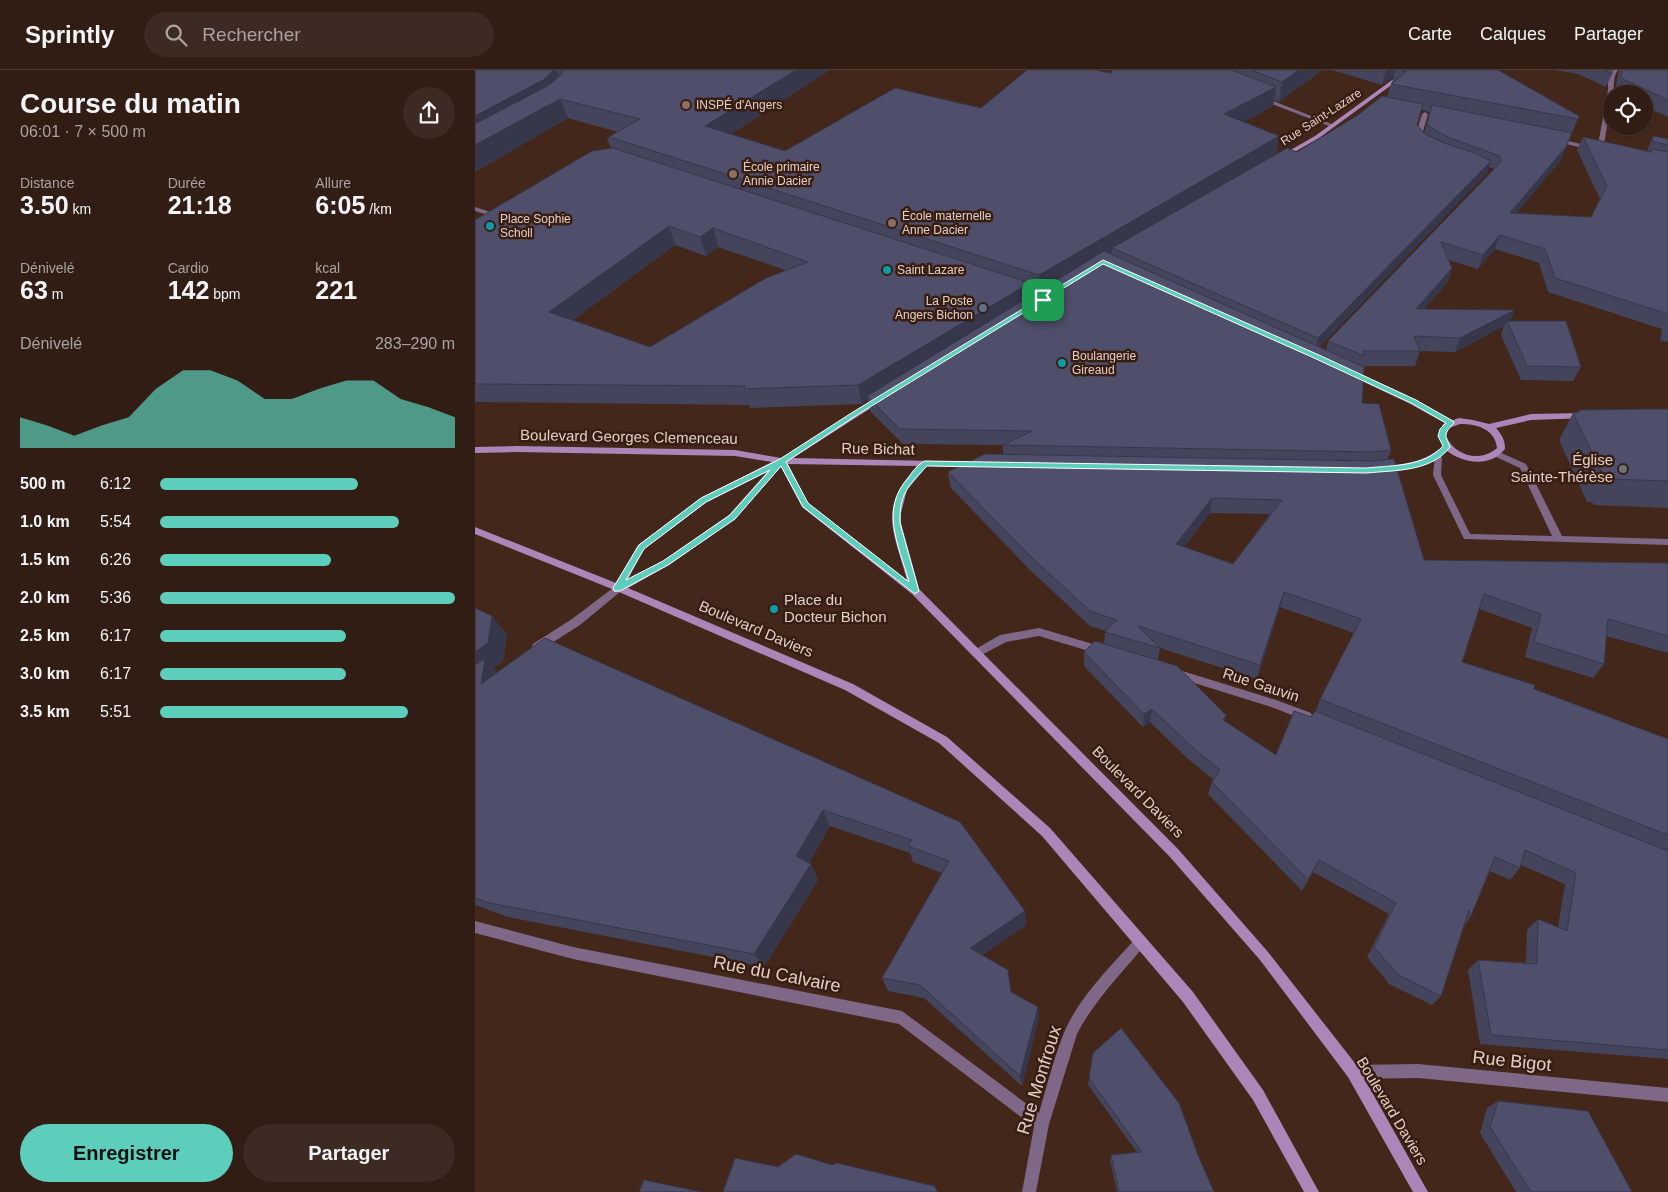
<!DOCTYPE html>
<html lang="fr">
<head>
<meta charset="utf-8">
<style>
  body { margin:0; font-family:Helvetica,sans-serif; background:#3d2a22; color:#f1f3f6; height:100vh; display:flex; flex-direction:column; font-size:19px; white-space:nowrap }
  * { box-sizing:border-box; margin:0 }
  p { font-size:16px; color:#a8a2a0 }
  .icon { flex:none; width:28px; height:28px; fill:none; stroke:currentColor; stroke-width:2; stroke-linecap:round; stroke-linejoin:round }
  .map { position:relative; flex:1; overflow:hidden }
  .side { display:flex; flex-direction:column; background:#321d14; width:475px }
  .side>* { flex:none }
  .tools { position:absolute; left:1128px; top:15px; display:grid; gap:10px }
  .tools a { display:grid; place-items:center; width:50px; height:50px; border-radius:50%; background:#321d14; box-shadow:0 1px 4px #0004,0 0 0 1px #4d3b34; font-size:25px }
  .pin { position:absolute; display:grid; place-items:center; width:42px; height:42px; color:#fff; margin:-21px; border-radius:10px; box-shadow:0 2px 8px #0006 }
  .round { display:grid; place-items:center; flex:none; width:52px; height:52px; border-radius:26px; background:#3d2a22 }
  .overview { display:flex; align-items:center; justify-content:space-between; height:85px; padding:0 20px }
  h1 { font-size:28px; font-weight:700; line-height:38px }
  .metrics { display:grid; grid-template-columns:repeat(3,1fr); gap:8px; height:85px; padding:5px 20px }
  .metrics div { display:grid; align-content:center }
  .metrics b { font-size:25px; font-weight:700 }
  .metrics small { font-size:14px; font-weight:400 }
  .metrics p { font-size:14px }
  .chart { height:140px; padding:10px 20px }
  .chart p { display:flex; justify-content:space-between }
  .chart svg { width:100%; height:90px; margin-top:5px; fill:#5ccebb; opacity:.7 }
  .cta { display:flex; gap:10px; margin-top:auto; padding:10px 20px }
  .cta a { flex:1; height:58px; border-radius:30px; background:#5ccebb; color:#111; font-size:20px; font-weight:700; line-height:58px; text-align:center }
  .cta a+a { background:#3d2a22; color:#f1f3f6 }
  ul { padding:0 20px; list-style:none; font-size:16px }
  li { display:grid; grid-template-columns:80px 60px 1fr; align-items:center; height:38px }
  li i { height:12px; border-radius:6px; background:#5ccebb }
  header { display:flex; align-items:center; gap:30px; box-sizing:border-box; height:70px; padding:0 25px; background:#321d14; border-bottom:1px solid #4d3b34 }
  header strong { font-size:24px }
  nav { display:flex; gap:28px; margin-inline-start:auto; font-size:18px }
  .search { width:350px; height:45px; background:#3d2a22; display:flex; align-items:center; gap:12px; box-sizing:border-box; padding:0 18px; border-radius:28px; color:#a8a2a0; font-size:19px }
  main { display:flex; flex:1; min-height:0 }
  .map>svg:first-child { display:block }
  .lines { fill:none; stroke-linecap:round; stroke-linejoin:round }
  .minor { fill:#7f6787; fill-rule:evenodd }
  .secondary { fill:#ab86b8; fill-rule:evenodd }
  .wall { fill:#44445c; fill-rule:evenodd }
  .shaded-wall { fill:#37374b }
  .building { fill:#4f4f6b; stroke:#37374b; fill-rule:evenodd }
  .route { fill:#5ccebb; stroke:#fff; fill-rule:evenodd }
  .education-dot { fill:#8d6e63; stroke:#381d12; stroke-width:2 }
  .culture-dot { fill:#0f9aa8; stroke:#381d12; stroke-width:2 }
  .service-dot { fill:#5c6f8a; stroke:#381d12; stroke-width:2 }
  .worship-dot { fill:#6b7280; stroke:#381d12; stroke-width:2 }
  .labels { text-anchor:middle; stroke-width:5; stroke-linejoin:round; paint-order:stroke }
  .far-poi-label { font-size:12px; fill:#e1cfc7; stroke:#381d12; text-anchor:start }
  .far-street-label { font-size:12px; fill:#e1cfc7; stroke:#381d12 }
  .street-label { font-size:15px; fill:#e1cfc7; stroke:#381d12 }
  .poi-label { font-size:15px; fill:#e1cfc7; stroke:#381d12; text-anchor:end }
  .near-street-label { font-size:18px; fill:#e1cfc7; stroke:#381d12 }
</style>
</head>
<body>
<header>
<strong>Sprintly</strong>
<div class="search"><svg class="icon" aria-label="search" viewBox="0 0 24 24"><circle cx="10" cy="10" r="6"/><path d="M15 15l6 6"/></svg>Rechercher</div>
<nav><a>Carte</a><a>Calques</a><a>Partager</a></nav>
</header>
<main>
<section class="side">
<div class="overview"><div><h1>Course du matin</h1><p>06:01 · 7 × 500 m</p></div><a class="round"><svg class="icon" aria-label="share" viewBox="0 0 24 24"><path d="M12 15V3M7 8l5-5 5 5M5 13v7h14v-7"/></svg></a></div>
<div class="metrics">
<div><p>Distance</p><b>3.50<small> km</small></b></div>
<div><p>Durée</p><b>21:18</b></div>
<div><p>Allure</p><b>6:05<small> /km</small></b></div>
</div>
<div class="metrics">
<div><p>Dénivelé</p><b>63<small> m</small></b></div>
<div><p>Cardio</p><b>142<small> bpm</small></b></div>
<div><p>kcal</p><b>221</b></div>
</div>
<div class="chart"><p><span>Dénivelé</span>283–290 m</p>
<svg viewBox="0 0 160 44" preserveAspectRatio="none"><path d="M0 44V29L10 33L20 38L30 33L40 29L50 15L60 6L70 6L80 11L90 20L100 20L110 15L120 11L130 11L140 20L150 24L160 29V44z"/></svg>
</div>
<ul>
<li><b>500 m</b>6:12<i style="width:67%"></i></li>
<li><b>1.0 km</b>5:54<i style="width:81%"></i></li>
<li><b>1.5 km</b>6:26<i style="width:58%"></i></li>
<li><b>2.0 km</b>5:36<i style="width:100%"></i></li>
<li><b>2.5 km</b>6:17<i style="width:63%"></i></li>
<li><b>3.0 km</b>6:17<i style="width:63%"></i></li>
<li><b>3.5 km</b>5:51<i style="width:84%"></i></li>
</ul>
<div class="cta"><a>Enregistrer</a><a>Partager</a></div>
</section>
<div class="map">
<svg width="1193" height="1122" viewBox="0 0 1193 1122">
  <rect width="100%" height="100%" fill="#43271b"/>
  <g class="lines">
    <!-- minor -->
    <path class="minor" d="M 1137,0 L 1143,0 C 1137,8 1140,15 1138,24 L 1136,24 L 1136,34 L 1128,80 L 1125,82 L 1122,80 L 1133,20 L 1133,5 Z
      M 784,27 L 788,27 L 859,55 L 854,56 L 784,29 Z
      M 950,42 L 953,44 L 946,68 L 949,72 L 946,74 L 940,68 L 947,44 Z
      M 1081,68 L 1118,77 L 1119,78 L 1116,80 L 1079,71 L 1078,70 Z
      M 0,137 L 25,145 L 26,146 L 23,148 L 0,141 Z
      M 872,300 L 878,300 L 941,330 L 980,353 L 976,356 L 973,355 L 935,334 L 872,304 Z
      M 1022,381 L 1051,394 L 1087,466 L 1193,469 L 1193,475 L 989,469 L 958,405 L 960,385 L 963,384 L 967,387 L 966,405 L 995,464 L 1077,466 L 1045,398 L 1019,386 L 1018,384 Z
      M 142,515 L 145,516 L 147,519 L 145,522 L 105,555 L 66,580 L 58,580 L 57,577 L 58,574 L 97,549 Z
      M 564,558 L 631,578 L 632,581 L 631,584 L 627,585 L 564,566 L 531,572 L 503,587 L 499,586 L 498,583 L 499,580 L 525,565 Z
      M 701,599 L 801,630 L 836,643 L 837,646 L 836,649 L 832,651 L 799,638 L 697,606 L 696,603 L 697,600 Z
      M 0,851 L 98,877 L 427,941 L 564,1043 C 572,1016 580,983 591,958 C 607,924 637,895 662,867 L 666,865 L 670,867 L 672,871 L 670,875 C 646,904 619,931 602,964 L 574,1054 L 561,1122 L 547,1122 L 559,1057 L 424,954 L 98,889 L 0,863 Z
      M 943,994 L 1193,1018 L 1193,1032 L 943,1008 L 878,1009 L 873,1007 L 871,1002 L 873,997 L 878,995 Z"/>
    <!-- secondary -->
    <path class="secondary" d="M 931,0 L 937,0 L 844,68 L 809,88 L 805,88 L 805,86 L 840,66 Z
      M 404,326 L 407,327 L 407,331 L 318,388 L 506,392 L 507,394 L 506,396 L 503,397 L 452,396 L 432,420 L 426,443 L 426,453 L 444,519 L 703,779 L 793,882 L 883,997 L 953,1122 L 938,1122 L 873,1007 L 785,890 L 695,787 L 437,524 L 327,437 L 306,397 L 260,449 L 194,495 L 153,518 L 378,614 L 472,667 L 575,758 L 718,922 L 788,1020 L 844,1122 L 829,1122 L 778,1030 L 708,932 L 567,766 L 464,673 L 370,620 L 144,522 L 139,522 L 137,519 L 0,464 L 0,457 L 141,513 L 163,475 L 226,428 L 297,392 L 260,386 L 42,382 L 0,383 L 0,377 L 42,376 L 260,380 L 306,388 ZM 313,394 L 442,396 C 403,439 418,459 432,510 L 333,433 ZM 292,402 L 254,445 L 188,491 L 153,509 L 169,479 L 232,432 Z
      M 1110,343 L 1113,344 L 1113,348 L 1056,350 L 1021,358 C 1027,365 1030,370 1030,379 C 1016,397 989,394 972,381 C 955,397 932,400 910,402 L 906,399 L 910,396 C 932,394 951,391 968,376 L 963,366 L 968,354 L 984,348 L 998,350 L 1014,354 L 1056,344 ZM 985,354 C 1002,354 1020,359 1022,378 C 1005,393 980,386 971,366 L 974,358 Z"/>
  </g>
  <!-- wall -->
  <path class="wall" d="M 0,0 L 355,0 L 256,64 L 310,81 L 506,38 L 636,3 L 637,0 L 847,0 L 804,32 L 799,30 L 798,36 L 769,52 L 804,66 L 801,84 L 822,82 L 912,27 L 916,14 L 917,12 L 919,7 L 907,15 L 857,0 L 1023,0 L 1104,46 L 1086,90 L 1041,143 L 1116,147 L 1125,129 L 1102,80 L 1108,67 L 1172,81 L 1178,66 L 1193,69 L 1193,272 L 1185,271 L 1187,259 L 1073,222 L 1064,193 L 1020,179 L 1003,199 L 974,190 L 977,198 L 973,212 L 949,239 L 1035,251 L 1106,297 L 1098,311 L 1046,310 L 1026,265 L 1029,256 L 980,282 L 945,281 L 940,296 L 886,296 L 887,333 L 916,380 L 913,389 L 949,490 L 1193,493 L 1193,583 L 1131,566 L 1129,594 L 1118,608 L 1050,587 L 1057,558 L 1004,539 L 987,592 L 1193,669 L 1193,989 L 1005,974 L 993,900 L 1003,890 L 1051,893 L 1052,860 L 1063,849 L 1083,857 L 1090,814 L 1046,795 L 1045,798 L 1035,810 L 1015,801 L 995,848 L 989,856 L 966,926 L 957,935 L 914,914 L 892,887 L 914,844 L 838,802 L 827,821 L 733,724 L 738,709 L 713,689 L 675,652 L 668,657 L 609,596 L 609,582 L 629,574 L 630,562 L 631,561 L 615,556 L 555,500 L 475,417 L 473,402 L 528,384 L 528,375 L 428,374 L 395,341 L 393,330 L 387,334 L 275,338 L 274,335 L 0,332 L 0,150 L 136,79 L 132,68 L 143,62 L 93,48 L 0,102 ZM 946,40 L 955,42 L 949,63 L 942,55 ZM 1014,97 L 1019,99 L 853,271 L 851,280 L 844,277 L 1011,104 ZM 200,175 L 231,186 L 243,177 L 310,200 L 175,277 L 98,250 ZM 735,443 L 795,444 L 758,494 L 709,477 ZM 805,537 L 879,563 L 845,629 L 841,641 L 801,685 L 749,651 L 751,645 L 683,590 L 685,578 L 782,609 Z
    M 1080,0 L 1137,0 L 1137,4 L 1131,17 L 1103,4 Z
    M 1144,0 L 1193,0 L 1193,47 L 1169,36 L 1169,24 L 1144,24 L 1140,22 Z
    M 1193,339 L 1193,438 L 1119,435 L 1117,432 L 1112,432 L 1084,370 L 1098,343 L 1102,342 L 1104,340 Z
    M 0,538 L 17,546 L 32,565 L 28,592 L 18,598 L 21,603 L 485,752 L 550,841 L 551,855 L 507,885 L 536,922 L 563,937 L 564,948 L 547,1016 L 449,928 L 413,921 L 407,908 L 467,803 L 438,792 L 435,783 L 355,756 L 334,793 L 336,794 L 343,810 L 289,897 L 33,847 L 0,835 Z
    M 614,1008 L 723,1085 L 739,1122 L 642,1122 L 635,1090 L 636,1085 L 662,1082 L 613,1015 Z
    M 1023,1031 L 1157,1122 L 1041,1122 L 1005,1063 L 1012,1038 Z"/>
  <!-- shaded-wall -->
  <path class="shaded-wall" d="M 78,0 L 82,0 L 87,13 L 0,71 L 0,46 Z
    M 321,0 L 355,0 L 236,77 L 230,56 Z
    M 824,0 L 847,0 L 804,32 L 807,12 Z
    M 911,0 L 920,0 L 919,7 L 907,15 Z
    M 801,17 L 798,36 L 747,64 L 749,44 Z
    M 85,29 L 93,48 L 0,102 L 0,75 Z
    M 1097,63 L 1086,90 L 1030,157 L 1035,143 Z
    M 804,66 L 801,87 L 637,178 L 636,184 L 565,226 L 564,205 Z
    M 1016,91 L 1011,104 L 840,282 L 843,268 Z
    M 194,156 L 200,175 L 83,261 L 74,242 Z
    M 238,158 L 243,177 L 231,186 L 225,167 Z
    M 1025,165 L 1020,179 L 1003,199 L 1008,185 Z
    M 977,198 L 973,212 L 936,254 L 941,239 Z
    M 555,213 L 556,231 L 392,326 L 393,330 L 387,334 L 383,315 Z
    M 1040,240 L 1034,254 L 1032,251 L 1029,256 L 980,282 L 985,268 Z
    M 737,428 L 735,443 L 699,489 L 701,474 Z
    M 809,522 L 805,537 L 782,609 L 785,595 Z
    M 17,546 L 32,565 L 28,592 L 18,598 L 25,607 L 22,632 L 0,610 L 0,582 Z
    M 677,639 L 675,652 L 668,657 L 669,644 Z
    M 348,740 L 355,756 L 329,801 L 321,786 Z
    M 336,794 L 343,810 L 289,897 L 279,884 Z
    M 550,841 L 551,855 L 498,892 L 495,878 Z
    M 563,937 L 564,948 L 547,1016 L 545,1006 Z"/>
  <!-- building -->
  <path class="building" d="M 0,0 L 78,0 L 77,2 L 68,10 L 0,46 Z
    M 87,0 L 321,0 L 230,56 L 310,81 L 420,18 L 506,38 L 552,0 L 620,0 L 636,3 L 637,0 L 757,0 L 801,17 L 749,44 L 804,66 L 564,205 L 138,68 L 132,68 L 165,49 L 85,29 L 0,75 L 0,54 L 74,15 L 87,4 Z
    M 776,0 L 824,0 L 807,12 Z
    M 926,0 L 1023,0 L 1104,46 L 1103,49 L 916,14 L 931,2 Z
    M 1129,0 L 1137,0 L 1137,4 Z
    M 1147,0 L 1193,0 L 1193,30 L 1146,8 Z
    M 907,26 L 948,34 L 942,55 L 950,64 L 969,73 L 1000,83 L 1016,91 L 843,268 L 637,178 L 812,78 L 822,82 L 883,45 Z
    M 957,35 L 1097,63 L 1091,77 L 1035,143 L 1116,147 L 1132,116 L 1108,67 L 1176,82 L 1177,79 L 1193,82 L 1193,244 L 1080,208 L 1070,179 L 1025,165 L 1008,185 L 966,172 L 977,198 L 941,239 L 1040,240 L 985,268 L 939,266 L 945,281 L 888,281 L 889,286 L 853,271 L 1026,92 L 1025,86 L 975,68 L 958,59 L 952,54 Z
    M 1178,66 L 1193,69 L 1193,75 L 1177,71 Z
    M 138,78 L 555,213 L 383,315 L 269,319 L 270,316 L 0,314 L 0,150 L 117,81 ZM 194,156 L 225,167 L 238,158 L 333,192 L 291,208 L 175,277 L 74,242 Z
    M 629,181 L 889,297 L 887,333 L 904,334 L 916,380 L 897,382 L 528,375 L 557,361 L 425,359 L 392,326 Z
    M 1032,251 L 1091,251 L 1106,297 L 1052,296 Z
    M 1180,339 L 1193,339 L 1193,411 L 1135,409 L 1133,405 L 1128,405 L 1098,343 L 1105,342 L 1104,340 Z
    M 510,384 L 897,391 L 919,389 L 949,490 L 1193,493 L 1193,566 L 1133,549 L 1129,594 L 1059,572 L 1066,544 L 1009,524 L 987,592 L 1060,615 L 1059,619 L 1193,669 L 1193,765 L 845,629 L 886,549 L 847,535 L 809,522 L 785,595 L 663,556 L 685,578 L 630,562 L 642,550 L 615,541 L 554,485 L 473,402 ZM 737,428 L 807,430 L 758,494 L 701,474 Z
    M 0,538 L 17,546 L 13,573 L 0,582 Z
    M 70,568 L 485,752 L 550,841 L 495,878 L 533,900 L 536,922 L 563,937 L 545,1006 L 445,915 L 407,908 L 474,791 L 433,776 L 437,770 L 348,740 L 321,786 L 336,794 L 279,884 L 15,833 L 0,828 L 0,595 L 10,589 L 6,614 Z
    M 620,571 L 702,596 L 751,645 L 748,650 L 801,685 L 819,641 L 836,647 L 840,641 L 1193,781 L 1193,980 L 1016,965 L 1003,890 L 1062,894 L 1063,849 L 1092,861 L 1101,803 L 1050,780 L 1045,798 L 1020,787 L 995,848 L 994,840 L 966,926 L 922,904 L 899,877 L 921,833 L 844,790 L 833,810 L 737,712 L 745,700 L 716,676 L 677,639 L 669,644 L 609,582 Z
    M 646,958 L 704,1033 L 723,1085 L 739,1122 L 644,1122 L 636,1085 L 667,1082 L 614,1008 L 618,983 Z
    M 1023,1031 L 1113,1041 L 1157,1122 L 1056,1122 L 1015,1057 Z
    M 321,1084 L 357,1095 L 362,1093 L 459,1116 L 463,1122 L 248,1122 L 260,1088 L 303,1097 Z
    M 169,1110 L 227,1122 L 164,1122 Z"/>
  <!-- route -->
  <path class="route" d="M 628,190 L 844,285 L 941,330 L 978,351 L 979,353 C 969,364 969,363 975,377 C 956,402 921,400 892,403 L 452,396 C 433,416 424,424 425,453 L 444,521 L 440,524 L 328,437 L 306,396 L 260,449 L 193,495 L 145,521 L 139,521 L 138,518 L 164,475 L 226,428 L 305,389 L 378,342 ZM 628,194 L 839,288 L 936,333 L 971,353 L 965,359 L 963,366 L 968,376 C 949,397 919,395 892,398 L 450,391 C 443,394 438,401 434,407 C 404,439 424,475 434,512 L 333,433 L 311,392 L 382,345 ZM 295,400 L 255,445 L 188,491 L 151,510 L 169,479 L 231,432 Z"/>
  <!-- markers -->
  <g class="education-dot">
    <circle cx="211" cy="35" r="5"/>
    <circle cx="258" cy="104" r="5"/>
    <circle cx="417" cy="153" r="5"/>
  </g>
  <g class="culture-dot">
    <circle cx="15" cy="156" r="5"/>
    <circle cx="412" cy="200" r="5"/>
    <circle cx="587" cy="293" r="5"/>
    <circle cx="299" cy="539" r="5"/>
  </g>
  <circle class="service-dot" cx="508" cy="238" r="5"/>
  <circle class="worship-dot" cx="1148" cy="399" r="5"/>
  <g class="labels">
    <!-- far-poi labels -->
    <g class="far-poi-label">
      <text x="221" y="39">INSPÉ d'Angers</text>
      <text x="268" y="101">École primaire<tspan x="268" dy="14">Annie Dacier</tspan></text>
      <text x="427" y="150">École maternelle<tspan x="427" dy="14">Anne Dacier</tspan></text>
      <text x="25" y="153">Place Sophie<tspan x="25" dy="14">Scholl</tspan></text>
      <text x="422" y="204">Saint Lazare</text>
      <text x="498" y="235" text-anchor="end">La Poste<tspan x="498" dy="14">Angers Bichon</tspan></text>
      <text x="597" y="290">Boulangerie<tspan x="597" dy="14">Gireaud</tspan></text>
    </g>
    <!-- far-street labels -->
    <g class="far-street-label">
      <text transform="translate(846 47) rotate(-33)" y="4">Rue Saint-Lazare</text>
    </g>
    <!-- street labels -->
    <g class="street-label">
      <text transform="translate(154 367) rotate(1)" y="5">Boulevard Georges Clemenceau</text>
      <text transform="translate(403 379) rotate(1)" y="5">Rue Bichat</text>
      <text transform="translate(281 559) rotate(23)" y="5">Boulevard Daviers</text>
      <text transform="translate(786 615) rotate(18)" y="5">Rue Gauvin</text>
      <text transform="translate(663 722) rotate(45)" y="5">Boulevard Daviers</text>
      <text transform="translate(917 1041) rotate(59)" y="5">Boulevard Daviers</text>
    </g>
    <!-- poi labels -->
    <g class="poi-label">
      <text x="1138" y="395">Église<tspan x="1138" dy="17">Sainte-Thérèse</tspan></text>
      <text x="309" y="535" text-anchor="start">Place du<tspan x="309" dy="17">Docteur Bichon</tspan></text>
    </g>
    <!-- near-street labels -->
    <g class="near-street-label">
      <text transform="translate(302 904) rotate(11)" y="6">Rue du Calvaire</text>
      <text transform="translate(1037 991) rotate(6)" y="6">Rue Bigot</text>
      <text transform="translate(564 1010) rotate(-73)" y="6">Rue Monfroux</text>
    </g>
  </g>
</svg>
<div class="tools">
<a><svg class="icon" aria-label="locate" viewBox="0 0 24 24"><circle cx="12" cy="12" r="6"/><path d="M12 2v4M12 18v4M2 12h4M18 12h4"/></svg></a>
</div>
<div class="pin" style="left:568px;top:230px;background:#1e9e55"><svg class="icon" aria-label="arrive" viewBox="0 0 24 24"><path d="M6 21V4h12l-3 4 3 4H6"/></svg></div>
</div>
</main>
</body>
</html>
